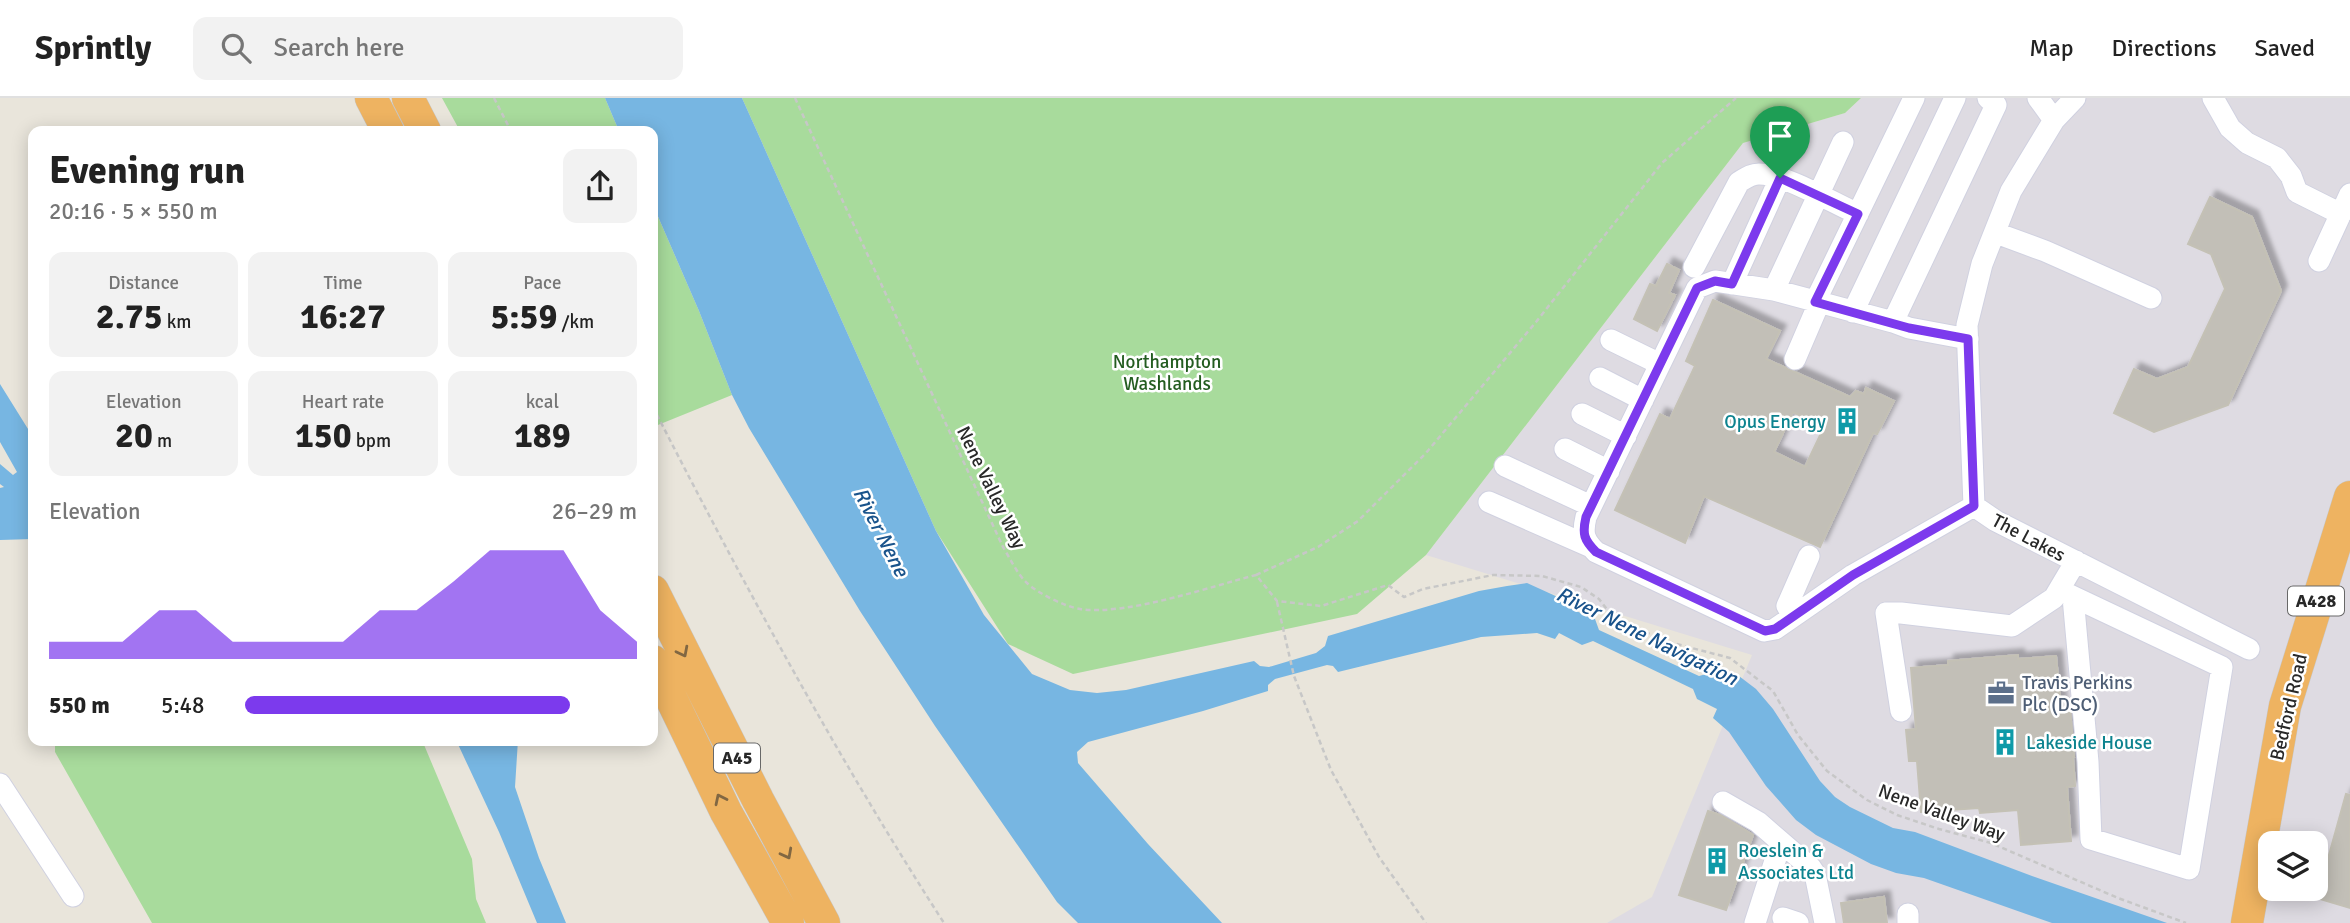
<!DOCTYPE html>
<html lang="en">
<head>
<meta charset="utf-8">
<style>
  body { margin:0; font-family:Signika,sans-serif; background:#f2f2f2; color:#222; height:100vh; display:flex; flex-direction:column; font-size:26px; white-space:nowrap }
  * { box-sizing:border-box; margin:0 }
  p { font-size:23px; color:#767676 }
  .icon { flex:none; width:38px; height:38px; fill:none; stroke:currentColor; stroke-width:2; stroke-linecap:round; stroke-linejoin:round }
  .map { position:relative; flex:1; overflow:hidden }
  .panel { position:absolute; left:28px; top:28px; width:630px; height:620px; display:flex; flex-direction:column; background:#fff; border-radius:14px; box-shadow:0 4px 18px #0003 }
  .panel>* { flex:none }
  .buttons { position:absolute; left:2258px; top:733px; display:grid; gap:14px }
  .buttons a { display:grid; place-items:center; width:70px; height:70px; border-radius:14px; background:#fff; box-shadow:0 4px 18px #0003; font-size:35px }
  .pin { position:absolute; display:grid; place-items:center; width:60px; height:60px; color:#fff; margin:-72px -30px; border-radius:50% 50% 50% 0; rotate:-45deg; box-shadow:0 0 7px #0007 }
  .pin .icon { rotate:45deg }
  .round { display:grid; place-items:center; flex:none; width:74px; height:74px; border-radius:14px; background:#f2f2f2 }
  .headline { display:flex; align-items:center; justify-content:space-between; height:119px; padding:0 21px }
  h1 { font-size:38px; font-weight:700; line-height:52px }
  .stats { display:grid; grid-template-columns:repeat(3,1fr); gap:10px; height:119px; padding:7px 21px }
  .stats div { display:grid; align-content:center; border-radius:14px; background:#f2f2f2; text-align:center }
  .stats b { font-size:35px; font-weight:700 }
  .stats small { font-size:19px; font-weight:400 }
  .stats p { font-size:19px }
  .chart { height:196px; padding:14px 21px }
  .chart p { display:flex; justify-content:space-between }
  .chart svg { width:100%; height:126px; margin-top:7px; fill:#7c3aed; opacity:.7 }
  ul { padding:0 21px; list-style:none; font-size:23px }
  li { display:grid; grid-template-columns:112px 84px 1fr; align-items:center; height:52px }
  li i { height:18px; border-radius:9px; background:#7c3aed }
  header { display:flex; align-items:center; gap:42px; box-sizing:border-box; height:98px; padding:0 35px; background:#fff; border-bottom:2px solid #e0e0e0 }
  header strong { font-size:33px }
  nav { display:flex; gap:38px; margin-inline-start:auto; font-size:24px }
  .search { width:490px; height:63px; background:#f2f2f2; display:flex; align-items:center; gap:18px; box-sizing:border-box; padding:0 24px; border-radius:14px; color:#767676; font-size:26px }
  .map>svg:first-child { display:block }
  .industrial { fill:#dedbe2; fill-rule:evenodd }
  .green { fill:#a8db9c }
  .water { fill:#77b6e2 }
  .building { fill:#c2bfb7; stroke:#c4c1b5; stroke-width:2; fill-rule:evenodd; filter:url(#shadow) }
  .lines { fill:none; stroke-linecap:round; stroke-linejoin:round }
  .minor-casing { stroke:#d0d1e0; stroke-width:23 }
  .highway-casing { stroke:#c7c7c7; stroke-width:33 }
  .path { stroke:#c7c7c7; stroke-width:2.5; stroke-dasharray:5 3.5; stroke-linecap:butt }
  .minor { stroke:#fff; stroke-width:21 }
  .highway { stroke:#eeb361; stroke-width:32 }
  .oneway { stroke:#816742 }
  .route-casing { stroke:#fff; stroke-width:14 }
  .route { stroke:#7c3aed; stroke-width:9 }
  .labels { text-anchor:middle; stroke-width:5; stroke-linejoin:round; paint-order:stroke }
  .shield { fill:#fff; stroke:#686868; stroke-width:2 }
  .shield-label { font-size:18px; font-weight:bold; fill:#282828 }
  .park-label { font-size:19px; fill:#245d20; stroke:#fff }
  .culture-label { font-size:19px; fill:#0d838f; stroke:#fff; text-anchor:start }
  .street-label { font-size:19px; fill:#282828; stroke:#fff }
  .service-label { font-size:19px; fill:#4e5e75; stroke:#fff; text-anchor:start }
  .water-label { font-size:21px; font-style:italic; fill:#19538b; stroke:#fff }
</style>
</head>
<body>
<header>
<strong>Sprintly</strong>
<div class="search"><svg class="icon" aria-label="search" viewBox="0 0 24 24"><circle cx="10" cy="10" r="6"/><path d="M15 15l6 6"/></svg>Search here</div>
<nav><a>Map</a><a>Directions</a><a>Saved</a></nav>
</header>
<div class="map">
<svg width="2350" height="825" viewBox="0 0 2350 825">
  <defs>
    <filter id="shadow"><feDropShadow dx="6" dy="-6" stdDeviation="2" flood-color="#0004"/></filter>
  </defs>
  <rect width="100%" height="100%" fill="#e9e5db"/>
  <!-- industrial -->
  <path class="industrial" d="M 1861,0 L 2350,0 L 2350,825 L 1607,825 L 1652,799 L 1752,557 L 1426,457 L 1743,45 L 1845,15 ZM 2270,746 L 2315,746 L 2315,791 L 2270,791 Z"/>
  <!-- green -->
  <path class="green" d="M 442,0 L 605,0 L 619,33 L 460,33 Z
    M 742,0 L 1861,0 L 1845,15 L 1743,45 L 1426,457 L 1357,516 L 1073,576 L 1008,546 L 936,433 Z
    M 653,107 L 699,213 L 732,297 L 653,329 Z
    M 55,642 L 422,642 L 472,761 L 476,801 L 486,825 L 152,825 L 55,654 Z"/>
  <!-- water -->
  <path class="water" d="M 605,0 L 742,0 L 936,433 L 984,517 L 1032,576 L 1070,592 L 1097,595 L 1126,592 L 1254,563 L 1260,568 L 1269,569 L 1316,555 L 1325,548 L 1328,538 L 1479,493 L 1507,488 L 1527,485 L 1571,505 L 1569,510 L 1595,521 L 1599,532 L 1699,578 L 1710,575 L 1729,586 L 1735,575 L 1756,591 L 1773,611 L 1820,683 L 1835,699 L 1850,709 L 1893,730 L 1915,734 L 2032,778 L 2167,825 L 2052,825 L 1924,780 L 1896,775 L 1871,766 L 1816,737 L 1796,722 L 1766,688 L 1729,634 L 1713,620 L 1717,611 L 1697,601 L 1693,591 L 1593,543 L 1582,547 L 1559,535 L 1555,541 L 1537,535 L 1481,539 L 1338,574 L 1333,568 L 1327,567 L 1275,581 L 1268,587 L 1268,593 L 1203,613 L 1088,644 L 1077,654 L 1078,665 L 1148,746 L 1222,825 L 1078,825 L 1057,804 L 935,628 L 860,513 L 749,330 L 732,297 L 699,213 L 653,107 L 653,33 L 619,33 Z
    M 0,286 L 33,339 L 33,441 L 0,442 L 0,390 L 4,389 L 0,386 L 0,366 L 13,377 L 17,374 L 0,344 Z
    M 456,642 L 518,642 L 515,689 L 539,760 L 566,825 L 537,825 L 499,734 Z"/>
  <!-- building -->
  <path class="building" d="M 2210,99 L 2252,119 L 2281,193 L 2228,307 L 2154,334 L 2114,315 L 2134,271 L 2157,281 L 2188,269 L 2225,191 L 2211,156 L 2188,146 Z
    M 1667,166 L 1679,172 L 1669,195 L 1675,197 L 1657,233 L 1634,221 L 1650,186 L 1656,188 Z
    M 1713,202 L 1780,233 L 1766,261 L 1850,299 L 1856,293 L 1864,296 L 1866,290 L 1894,303 L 1877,336 L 1873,335 L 1820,449 L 1704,398 L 1685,445 L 1615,412 L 1660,316 L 1670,321 L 1695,268 L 1686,263 ZM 1793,314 L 1824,329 L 1805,369 L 1774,354 Z
    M 2018,557 L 2018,561 L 2056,558 L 2061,610 L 2070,610 L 2074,659 L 2073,659 L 2075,688 L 2067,689 L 2071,743 L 2021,747 L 2018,712 L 1980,715 L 1979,710 L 1921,714 L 1917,663 L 1909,663 L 1906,632 L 1916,631 L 1911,570 L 1948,567 L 1948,563 Z
    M 2346,696 L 2350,697 L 2350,810 L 2317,800 Z
    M 1708,713 L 1720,717 L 1753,737 L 1726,812 L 1679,797 Z
    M 1884,799 L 1887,825 L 1844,825 L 1841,805 Z"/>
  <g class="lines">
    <defs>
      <path id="minor" d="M 2038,0 L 2054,22
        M 2075,0 L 2054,22 L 2011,93 L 1982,166 L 1967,227 L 1974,408 L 1996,423 L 2249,551
        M 2213,0 L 2230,30 L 2247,45 L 2277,60 L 2291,78 L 2297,94 L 2341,116
        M 1996,135 L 2045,153 L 2151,200
        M 2319,163 L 2350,96
        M 1694,169 L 1739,84 C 1746,80 1751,76 1759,76 C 1785,76 1833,105 1858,116
        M 1732,186 L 1780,80
        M 1774,192 L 1843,44
        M 1815,204 L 1914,0
        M 1853,214 L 1955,0
        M 1893,224 L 1996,7 L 1988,0
        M 1968,241 L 1909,230 L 1893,224 L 1774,192 L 1715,183 L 1697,190 L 1586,419 C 1582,436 1584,442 1596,454 L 1764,533 L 1775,531 L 1853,477 L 1974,408
        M 1611,242 L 1660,266
        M 1795,261 L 1819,205
        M 1600,280 L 1643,302
        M 1582,316 L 1626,338
        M 1565,351 L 1609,373
        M 1505,368 L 1591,408
        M 1489,404 L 1591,449
        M 2059,492 L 2222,569 L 2189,771 L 2091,741 L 2088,664 L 2073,499
        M 1794,517 L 1787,508 L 1809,458
        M 1901,613 L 1886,515 L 1901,515 L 2012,528 L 2054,500 L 2076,463
        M 0,686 L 73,798
        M 1723,704 L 1758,724 L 1781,744 L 1755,825
        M 1781,744 L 1811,770 L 1815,776 L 1825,825
        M 1908,816 L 1908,825
        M 1783,820 L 1798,825"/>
      <path id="highway" d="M 371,0 L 388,33
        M 408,0 L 425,33
        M 653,493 L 758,702 L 824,825
        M 653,563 L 726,714 L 788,825
        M 2247,825 L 2285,608 L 2350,399"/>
    </defs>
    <!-- minor casing -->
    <use href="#minor" class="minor-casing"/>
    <!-- highway casing -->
    <use href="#highway" class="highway-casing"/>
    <!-- path -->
    <path class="path" d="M 494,0 L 511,33
      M 795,0 L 1003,449 C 1010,460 1017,476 1027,485 C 1037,495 1066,509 1080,511 C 1126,518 1209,489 1256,477 L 1277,503 L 1321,508 L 1388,487 L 1404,499 L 1423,491 L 1493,477 L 1542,478 L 1581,489 L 1599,501 L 1609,514 L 1626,526 L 1669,544 L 1730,560 L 1773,593 L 1798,637 L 1827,673 L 1867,702 L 1897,717 L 1939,731 L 1991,745 L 2118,800 L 2186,825
      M 653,309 C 743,485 837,659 944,825
      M 1256,477 L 1318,449 L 1358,423 L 1426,355 L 1536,224 L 1662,65 L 1736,0
      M 1277,504 L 1294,578 L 1331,672 L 1379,759 L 1426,825"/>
    <!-- minor -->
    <use href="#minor" class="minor"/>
    <!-- highway -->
    <use href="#highway" class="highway"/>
  </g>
  <!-- one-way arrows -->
  <defs><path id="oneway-chevron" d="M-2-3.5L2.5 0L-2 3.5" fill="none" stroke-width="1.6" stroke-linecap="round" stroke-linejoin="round" transform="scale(1.75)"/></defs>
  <g class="oneway">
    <use href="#oneway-chevron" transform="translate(683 554) rotate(63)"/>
    <use href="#oneway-chevron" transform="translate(720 701) rotate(-116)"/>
    <use href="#oneway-chevron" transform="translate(787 756) rotate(62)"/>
  </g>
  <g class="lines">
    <defs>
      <path id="route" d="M 1780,80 L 1858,116 L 1815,204 L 1909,230 L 1968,241 L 1974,408 L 1853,477 L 1775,531 L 1765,533 L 1596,454 C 1584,442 1582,436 1586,419 L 1697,190 L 1715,183 L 1732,186 Z"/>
    </defs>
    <!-- route casing -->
    <use href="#route" class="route-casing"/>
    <!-- route -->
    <use href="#route" class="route"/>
  </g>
  <!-- icons -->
  <defs>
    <symbol id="building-bare" viewBox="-9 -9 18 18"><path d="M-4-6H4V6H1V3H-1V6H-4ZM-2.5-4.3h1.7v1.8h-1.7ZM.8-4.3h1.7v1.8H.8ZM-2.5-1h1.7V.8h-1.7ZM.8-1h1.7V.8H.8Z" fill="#0f9aa8" stroke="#fff" stroke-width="2.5" paint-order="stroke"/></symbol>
    <symbol id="office-bare" viewBox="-9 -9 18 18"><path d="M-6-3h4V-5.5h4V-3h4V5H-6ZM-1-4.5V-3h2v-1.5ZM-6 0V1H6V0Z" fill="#5c6f8a" stroke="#fff" stroke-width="2.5" paint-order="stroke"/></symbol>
  </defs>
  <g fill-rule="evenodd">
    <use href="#building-bare" x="1828" y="304" width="38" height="38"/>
    <use href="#office-bare" x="1982" y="576" width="38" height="38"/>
    <use href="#building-bare" x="1986" y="625" width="38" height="38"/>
    <use href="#building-bare" x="1698" y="744" width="38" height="38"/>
  </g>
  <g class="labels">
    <!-- shield labels -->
    <g class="shield">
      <rect x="2288" y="488.5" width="56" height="29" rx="5"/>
      <rect x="714" y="645.5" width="46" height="29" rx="5"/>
    </g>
    <g class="shield-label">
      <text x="2316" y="509">A428</text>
      <text x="737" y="666">A45</text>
    </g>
    <!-- park labels -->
    <g class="park-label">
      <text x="1167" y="270">Northampton<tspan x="1167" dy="22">Washlands</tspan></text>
    </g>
    <!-- culture labels -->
    <g class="culture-label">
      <text x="1826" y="330" text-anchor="end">Opus Energy</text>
      <text x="2026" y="651">Lakeside House</text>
      <text x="1738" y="759">Roeslein &amp;<tspan x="1738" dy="22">Associates Ltd</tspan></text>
    </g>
    <!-- street labels -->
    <g class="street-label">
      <text transform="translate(992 389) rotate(64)" y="7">Nene Valley Way</text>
      <text transform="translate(2029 439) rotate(28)" y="7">The Lakes</text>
      <text transform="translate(2288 609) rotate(-77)" y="7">Bedford Road</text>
      <text transform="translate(1942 714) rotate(20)" y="7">Nene Valley Way</text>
    </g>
    <!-- service labels -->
    <g class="service-label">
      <text x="2022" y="591">Travis Perkins<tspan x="2022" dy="22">Plc (DSC)</tspan></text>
    </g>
    <!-- water labels -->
    <g class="water-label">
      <text transform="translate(881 434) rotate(63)" y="7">River Nene</text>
      <text transform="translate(1647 538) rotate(26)" y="7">River Nene Navigation</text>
    </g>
  </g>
</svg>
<div class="buttons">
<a><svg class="icon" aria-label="layers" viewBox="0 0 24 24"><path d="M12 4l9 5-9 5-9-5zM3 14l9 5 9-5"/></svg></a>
</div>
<div class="pin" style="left:1780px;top:80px;background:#1e9e55"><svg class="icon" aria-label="arrive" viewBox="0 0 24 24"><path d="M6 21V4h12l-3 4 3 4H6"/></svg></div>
<section class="panel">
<div class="headline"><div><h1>Evening run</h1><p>20:16 · 5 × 550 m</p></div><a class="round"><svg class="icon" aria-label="share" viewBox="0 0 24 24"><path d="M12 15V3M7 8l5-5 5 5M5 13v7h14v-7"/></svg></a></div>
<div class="stats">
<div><p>Distance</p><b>2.75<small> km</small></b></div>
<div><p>Time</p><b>16:27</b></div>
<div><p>Pace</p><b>5:59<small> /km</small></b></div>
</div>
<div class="stats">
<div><p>Elevation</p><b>20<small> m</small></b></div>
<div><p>Heart rate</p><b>150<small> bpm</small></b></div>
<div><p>kcal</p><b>189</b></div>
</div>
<div class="chart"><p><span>Elevation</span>26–29 m</p>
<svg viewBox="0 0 160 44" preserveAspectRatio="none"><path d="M0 44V38L10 38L20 38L30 27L40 27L50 38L60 38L70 38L80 38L90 27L100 27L110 17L120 6L130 6L140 6L150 27L160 38V44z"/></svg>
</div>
<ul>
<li><b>550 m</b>5:48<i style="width:83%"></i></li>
</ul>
</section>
</div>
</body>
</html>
